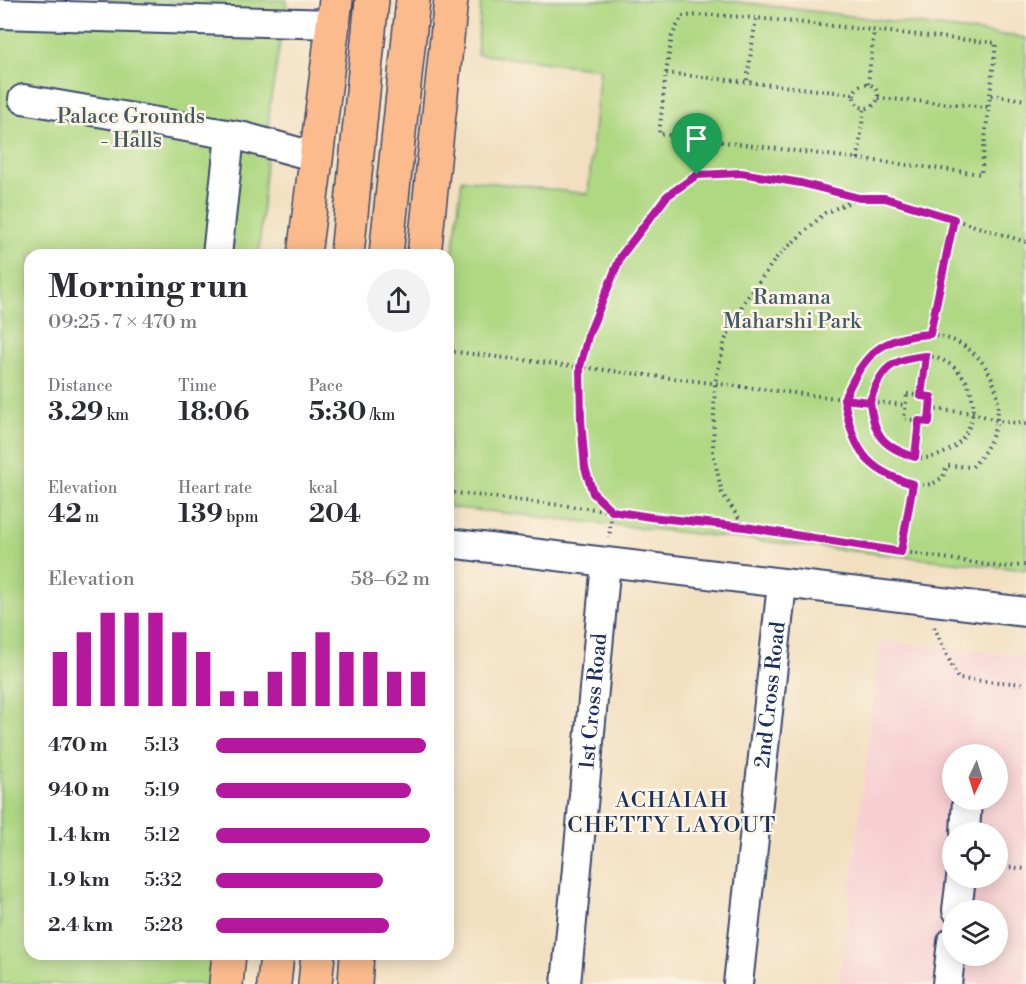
<!DOCTYPE html>
<html lang="en">
<head>
<meta charset="utf-8">
<style>
  body { margin:0; font-family:"Libre Bodoni",serif; background:#f2f2f3; color:#2b2b33; height:100vh; display:flex; flex-direction:column; font-size:22px; white-space:nowrap }
  * { box-sizing:border-box; margin:0 }
  p { font-size:20px; color:#7c7c81 }
  .icon { flex:none; width:33px; height:33px; fill:none; stroke:currentColor; stroke-width:2; stroke-linecap:round; stroke-linejoin:round }
  .map { position:relative; flex:1; overflow:hidden }
  .panel { position:absolute; left:24px; top:249px; width:430px; height:711px; display:flex; flex-direction:column; background:#fff; border-radius:18px; box-shadow:0 3px 15px #0003 }
  .panel>* { flex:none }
  .needle { width:39px; rotate:184deg }
  .tools { position:absolute; left:942px; top:744px; display:grid; gap:12px }
  .tools a { display:grid; place-items:center; width:66px; height:66px; border-radius:50%; background:#fff; box-shadow:0 3px 15px #0003; font-size:30px }
  .pin { position:absolute; display:grid; place-items:center; width:51px; height:51px; color:#fff; margin:-62px -26px; border-radius:50% 50% 50% 0; rotate:-45deg; box-shadow:0 0 6px #0007 }
  .pin .icon { rotate:45deg }
  .round { display:grid; place-items:center; flex:none; width:63px; height:63px; border-radius:32px; background:#f2f2f3 }
  .headline { display:flex; align-items:center; justify-content:space-between; height:102px; padding:0 24px }
  h1 { font-size:33px; font-weight:700; line-height:45px }
  .stats { display:grid; grid-template-columns:repeat(3,1fr); gap:9px; height:102px; padding:6px 24px }
  .stats div { display:grid; align-content:center }
  .stats b { font-size:26px; font-weight:700 }
  .stats small { font-size:16px; font-weight:400 }
  .stats p { font-size:16px }
  .chart { height:168px; padding:12px 24px }
  .chart p { display:flex; justify-content:space-between }
  .chart svg { width:100%; height:108px; margin-top:6px; stroke:#b5179e; stroke-width:6 }
  ul { padding:0 24px; list-style:none; font-size:20px }
  li { display:grid; grid-template-columns:96px 72px 1fr; align-items:center; height:45px }
  li i { height:15px; border-radius:8px; background:#b5179e }
  .map>svg:first-child { display:block }
  .built { fill:#f7cfd3; fill-rule:evenodd }
  .green { fill:#afd883; stroke:#658470; stroke-width:1.5 }
  .lines { fill:none; stroke-linecap:round; stroke-linejoin:round }
  .minor-casing { stroke:#3b496d; stroke-width:32 }
  .highway-casing { stroke:#3b496d; stroke-width:36 }
  .path { stroke:#3b496d; stroke-width:4; stroke-dasharray:1.5 4.5; stroke-linecap:butt }
  .minor { stroke:#fff; stroke-width:28 }
  .highway { stroke:#fbbb8c; stroke-width:33 }
  .route-casing { stroke:#fff; stroke-width:12 }
  .route { stroke:#b5179e; stroke-width:8 }
  .labels { text-anchor:middle; stroke-width:5; stroke-linejoin:round; paint-order:stroke }
  .park-label { font-size:21px; fill:#405967; stroke:#fcf5e5 }
  .street-label { font-size:21px; fill:#1b2f5e; stroke:#fcf5e5 }
  .neighbourhood-label { font-size:22px; letter-spacing:1.5px; fill:#1b2f5e; stroke:#fcf5e5 }
</style>
</head>
<body>
<div class="map">
<svg width="1026" height="984" viewBox="0 0 1026 984">
  <rect width="100%" height="100%" fill="#fcf5e5"/>
  <filter id="ink" filterUnits="userSpaceOnUse"><feTurbulence type="fractalNoise" baseFrequency=".0167" numOctaves="2"/><feDisplacementMap in="SourceGraphic" scale="12" xChannelSelector="R" yChannelSelector="G"/><feConvolveMatrix kernelMatrix="1 2 1 2 8 2 1 2 1" color-interpolation-filters="sRGB"/></filter>
  <filter id="wash" filterUnits="userSpaceOnUse"><feTurbulence type="fractalNoise" baseFrequency=".008" numOctaves="4" result="noise"/><feDisplacementMap in="SourceGraphic" scale="24" xChannelSelector="R" yChannelSelector="G"/><feGaussianBlur stdDeviation="1.35" result="paint"/><feColorMatrix in="noise" values="0 0 0 0 0 0 0 0 0 0 0 0 0 0 0 0 0 1.4 0 .05"/><feComposite in="paint" operator="in"/></filter>
  <g filter="url(#wash)">
    <rect width="100%" height="100%" fill="#f2dfc0"/>
    <!-- built -->
    <path class="built" d="M 881,641 L 1026,657 L 1026,984 L 839,984 ZM 952,754 L 998,754 L 998,800 L 952,800 ZM 952,832 L 998,832 L 998,878 L 952,878 ZM 952,910 L 998,910 L 998,956 L 952,956 Z"/>
    <!-- green -->
    <path class="green" d="M 0,0 L 287,0 L 270,104 L 259,255 L 30,255 L 30,954 L 211,954 L 209,984 L 0,984 Z
      M 481,0 L 723,0 L 1026,38 L 1026,570 L 449,507 L 448,294 L 462,179 L 588,194 L 600,69 L 477,54 Z"/>
  </g>
  <g filter="url(#ink)">
    <g class="lines">
      <defs>
        <g id="minor">
          <path d="M 0,14 L 333,24"/>
          <path d="M 23,99 L 244,137 L 316,157"/>
          <path d="M 217,255 L 230,135"/>
          <path d="M 448,543 L 1026,612"/>
          <path d="M 965,832 L 967,800"/>
          <path d="M 957,910 L 961,878"/>
          <path id="s1" d="M 566,984 L 606,563"/>
          <path id="s2" d="M 738,984 L 782,584"/>
          <path d="M 947,984 L 952,942"/>
        </g>
        <path id="highway" d="M 304,255 L 336,0
          M 347,255 L 372,0
          M 386,255 L 413,0
          M 424,255 L 451,0
          M 226,984 L 229,954
          M 274,984 L 277,954
          M 315,984 L 318,954
          M 355,984 L 357,954"/>
      </defs>
      <!-- minor casing -->
      <use href="#minor" class="minor-casing"/>
      <!-- highway casing -->
      <use href="#highway" class="highway-casing"/>
      <!-- path -->
      <path class="path" d="M 666,73 L 672,36 L 682,16 L 713,15 L 756,18
        M 747,80 L 756,18 L 996,43 L 981,174 L 659,134 L 666,73 L 853,94
        M854 96a12 12 0 1 1 24 0a12 12 0 1 1-24 0Z
        M 868,84 L 874,31
        M 991,95 L 1026,100
        M 878,98 L 990,107
        M 858,159 L 864,108
        M 1026,242 L 885,198 L 859,198 L 825,213 L 777,257 L 744,302 L 725,340 L 715,383 L 713,453 L 722,493 L 745,527 L 1001,567 L 1026,565
        M 930,334 C 945,337 960,341 972,352 C 1009,384 1004,434 972,467 L 947,466 L 943,477 C 940,479 935,483 931,484 C 907,489 877,473 862,454 C 854,445 851,432 848,421 C 847,414 843,404 845,398 C 846,392 850,386 852,381 C 867,347 895,336 930,334 Z
        M 930,334 L 954,219
        M 448,351 L 844,399 L 905,405
        M871 407a51 51 0 1 1 102 0a51 51 0 1 1-102 0Z
        M 907,394 L 931,397 L 929,422 L 904,419 Z
        M 921,396 L 926,356
        M 930,409 L 973,413 L 999,421 L 1026,424
        M 915,457 L 919,421
        M 448,492 L 612,511 L 609,538
        M 744,527 L 650,517 L 612,511 L 593,493 L 585,468 L 581,420 L 580,367 L 588,336 L 621,256 L 667,196 L 697,175 L 741,173 L 800,183 L 859,198
        M 901,552 L 913,484
        M 934,627 L 958,679 L 1026,684
        M 998,866 L 1026,869"/>
      <!-- minor -->
      <use href="#minor" class="minor"/>
      <!-- highway -->
      <use href="#highway" class="highway"/>
    </g>
  </g>
  <g class="lines" filter="url(#ink)">
    <defs>
      <path id="route" d="M 697,175 L 667,196 L 621,256 L 588,336 L 580,367 L 581,420 L 585,468 L 593,493 L 612,511 L 650,517 L 745,527 L 901,552 L 913,484 C 863,470 853,447 844,399 L 870,402 C 874,436 883,447 915,457 L 919,421 L 929,422 L 931,397 L 921,396 L 926,356 C 892,359 880,368 870,402 L 844,399 C 864,355 879,337 930,334 L 954,219 L 885,198 L 859,198 L 801,183 L 741,173 L 697,175"/>
    </defs>
    <!-- route casing -->
    <use href="#route" class="route-casing"/>
    <!-- route -->
    <use href="#route" class="route"/>
  </g>
  <g class="labels">
    <!-- park labels -->
    <g class="park-label">
      <text x="131" y="123">Palace Grounds<tspan x="131" dy="24">- Halls</tspan></text>
      <text x="792" y="304">Ramana<tspan x="792" dy="24">Maharshi Park</tspan></text>
    </g>
    <!-- street labels -->
    <g class="street-label">
      <text dy="7" stroke="none"><textPath href="#s2" startOffset="291">2nd Cross Road</textPath></text>
      <text dy="7" stroke="none"><textPath href="#s1" startOffset="284">1st Cross Road</textPath></text>
    </g>
    <!-- neighbourhood labels -->
    <g class="neighbourhood-label">
      <text x="672" y="807">ACHAIAH<tspan x="672" dy="25">CHETTY LAYOUT</tspan></text>
    </g>
  </g>
</svg>
<div class="tools">
<a><svg class="needle" viewBox="-14 -14 28 28"><path d="M0-13l5 13h-10z" fill="#e53935"/><path d="M0 13l5-13h-10z" fill="#7c7c81"/></svg></a>
<a><svg class="icon" aria-label="locate" viewBox="0 0 24 24"><circle cx="12" cy="12" r="6"/><path d="M12 2v4M12 18v4M2 12h4M18 12h4"/></svg></a>
<a><svg class="icon" aria-label="layers" viewBox="0 0 24 24"><path d="M12 4l9 5-9 5-9-5zM3 14l9 5 9-5"/></svg></a>
</div>
<div class="pin" style="left:697px;top:175px;background:#1e9e55"><svg class="icon" aria-label="arrive" viewBox="0 0 24 24"><path d="M6 21V4h12l-3 4 3 4H6"/></svg></div>
<section class="panel">
<div class="headline"><div><h1>Morning run</h1><p>09:25 · 7 × 470 m</p></div><a class="round"><svg class="icon" aria-label="share" viewBox="0 0 24 24"><path d="M12 15V3M7 8l5-5 5 5M5 13v7h14v-7"/></svg></a></div>
<div class="stats">
<div><p>Distance</p><b>3.29<small> km</small></b></div>
<div><p>Time</p><b>18:06</b></div>
<div><p>Pace</p><b>5:30<small> /km</small></b></div>
</div>
<div class="stats">
<div><p>Elevation</p><b>42<small> m</small></b></div>
<div><p>Heart rate</p><b>139<small> bpm</small></b></div>
<div><p>kcal</p><b>204</b></div>
</div>
<div class="chart"><p><span>Elevation</span>58–62 m</p>
<svg viewBox="0 0 160 44" preserveAspectRatio="none"><path d="M5 44V22M15 44V14M25 44V6M35 44V6M45 44V6M55 44V14M65 44V22M75 44V38M85 44V38M95 44V30M105 44V22M115 44V14M125 44V22M135 44V22M145 44V30M155 44V30"/></svg>
</div>
<ul>
<li><b>470 m</b>5:13<i style="width:98%"></i></li>
<li><b>940 m</b>5:19<i style="width:91%"></i></li>
<li><b>1.4 km</b>5:12<i style="width:100%"></i></li>
<li><b>1.9 km</b>5:32<i style="width:78%"></i></li>
<li><b>2.4 km</b>5:28<i style="width:81%"></i></li>
</ul>
</section>
</div>
</body>
</html>
